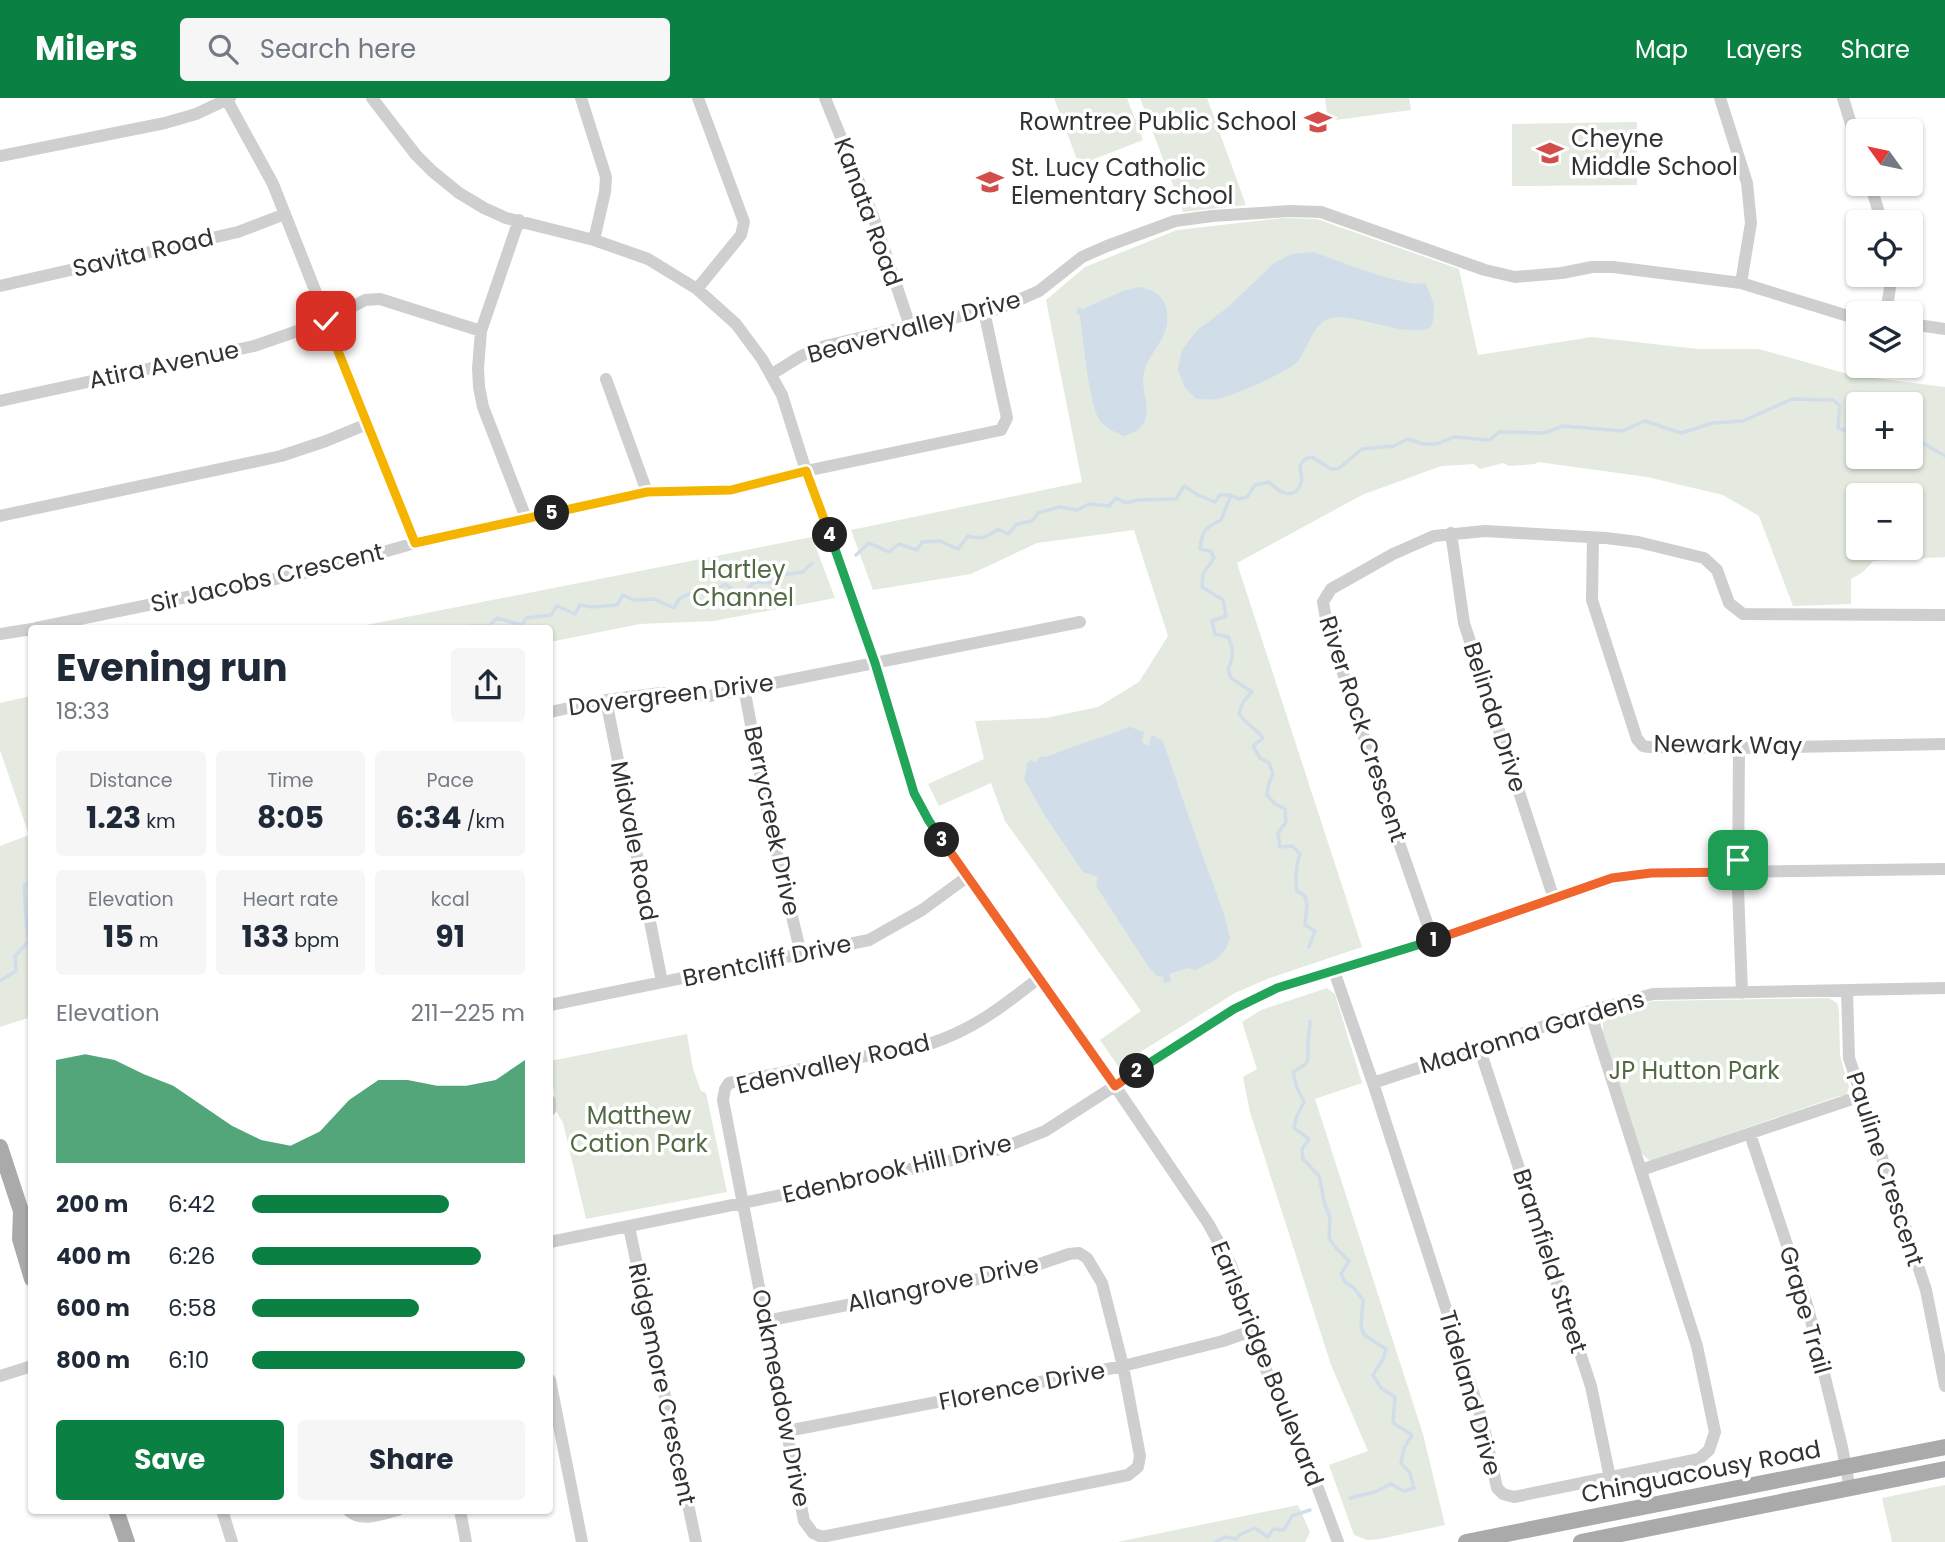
<!DOCTYPE html>
<html lang="en">
<head>
<meta charset="utf-8">
<style>
  body { margin:0; font-family:Poppins,sans-serif; background:#f6f6f7; color:#1f2937; height:100vh; display:flex; flex-direction:column; font-size:26px; white-space:nowrap }
  * { box-sizing:border-box; margin:0 }
  p { font-size:23px; color:#747a83 }
  .icon { flex:none; width:38px; height:38px; fill:none; stroke:currentColor; stroke-width:2; stroke-linecap:round; stroke-linejoin:round }
  .map { position:relative; flex:1; overflow:hidden }
  .panel { position:absolute; left:28px; top:527px; width:525px; height:889px; display:flex; flex-direction:column; background:#fff; border-radius:7px; box-shadow:0 2px 5px #0004 }
  .panel>* { flex:none }
  .needle { width:46px; rotate:303deg }
  .buttons { position:absolute; left:1846px; top:21px; display:grid; gap:14px }
  .buttons a { display:grid; place-items:center; width:77px; height:77px; border-radius:7px; background:#fff; box-shadow:0 2px 5px #0004; font-size:35px }
  .pin { position:absolute; display:grid; place-items:center; width:60px; height:60px; color:#fff; margin:-30px; border-radius:14px; box-shadow:0 4px 10px #0006 }
  .km { position:absolute; width:35px; height:35px; margin:-18px; border-radius:50%; background:#222; color:#fff; font-size:19px; line-height:35px; text-align:center }
  .round { display:grid; place-items:center; flex:none; width:74px; height:74px; border-radius:7px; background:#f6f6f7 }
  .summary { display:flex; align-items:center; justify-content:space-between; height:119px; padding:0 28px }
  h1 { font-size:38px; font-weight:700; line-height:52px }
  .stats { display:grid; grid-template-columns:repeat(3,1fr); gap:10px; height:119px; padding:7px 28px }
  .stats div { display:grid; align-content:center; border-radius:7px; background:#f6f6f7; text-align:center }
  .stats b { font-size:30px; font-weight:700 }
  .stats small { font-size:19px; font-weight:400 }
  .stats p { font-size:19px }
  .chart { height:196px; padding:14px 28px }
  .chart p { display:flex; justify-content:space-between }
  .chart svg { width:100%; height:126px; margin-top:7px; fill:#0b8043; opacity:.7 }
  .button { display:flex; gap:14px; margin-top:auto; padding:14px 28px }
  .button a { flex:1; height:80px; border-radius:7px; background:#0b8043; color:#fff; font-size:28px; font-weight:700; line-height:80px; text-align:center }
  .button a+a { background:#f6f6f7; color:#1f2937 }
  ul { padding:0 28px; list-style:none; font-size:23px }
  li { display:grid; grid-template-columns:112px 84px 1fr; align-items:center; height:52px }
  li i { height:18px; border-radius:9px; background:#0b8043 }
  header { display:flex; align-items:center; gap:42px; box-sizing:border-box; height:98px; padding:0 35px; background:#0b8043; color:#fff }
  header strong { font-size:33px }
  nav { display:flex; gap:38px; margin-inline-start:auto; font-size:24px }
  .search { width:490px; height:63px; background:#f6f6f7; display:flex; align-items:center; gap:18px; box-sizing:border-box; padding:0 24px; border-radius:7px; color:#747a83; font-size:26px }
  .map>svg:first-child { display:block }
  .green { fill:#e4eadf; fill-rule:evenodd }
  .water { fill:#d1deea }
  .lines { fill:none; stroke-linecap:round; stroke-linejoin:round }
  .stream { stroke:#d1deea; stroke-width:3.5 }
  .minor { stroke:#cfcfcf; stroke-width:12 }
  .major { stroke:#aaa; stroke-width:16 }
  .split-1-casing { stroke:#fff; stroke-width:14 }
  .split-2-casing { stroke:#fff; stroke-width:14 }
  .split-3-casing { stroke:#fff; stroke-width:14 }
  .split-4-casing { stroke:#fff; stroke-width:14 }
  .split-5-casing { stroke:#fff; stroke-width:14 }
  .split-6-casing { stroke:#fff; stroke-width:14 }
  .split-1 { stroke:#f0652b; stroke-width:9 }
  .split-2 { stroke:#22a559; stroke-width:9 }
  .split-3 { stroke:#f0652b; stroke-width:9 }
  .split-4 { stroke:#22a559; stroke-width:9 }
  .split-5 { stroke:#f5b400; stroke-width:9 }
  .split-6 { stroke:#f5b400; stroke-width:9 }
  .labels { text-anchor:middle; stroke-width:7; stroke-linejoin:round; paint-order:stroke }
  .poi-label { font-size:24px; fill:#323232; stroke:#fff; text-anchor:start }
  .street-label { font-size:24px; fill:#323232; stroke:#fff }
  .park-label { font-size:24px; fill:#526a44; stroke:#fff }
</style>
</head>
<body>
<header>
<strong>Milers</strong>
<div class="search"><svg class="icon" aria-label="search" viewBox="0 0 24 24"><circle cx="10" cy="10" r="6"/><path d="M15 15l6 6"/></svg>Search here</div>
<nav><a>Map</a><a>Layers</a><a>Share</a></nav>
</header>
<div class="map">
<svg width="1945" height="1444" viewBox="0 0 1945 1444">
  <rect width="100%" height="100%" fill="#fff"/>
  <!-- green -->
  <path class="green" d="M 1054,0 L 1127,0 L 1143,42 L 1079,67 Z
    M 1140,0 L 1207,0 L 1246,107 L 1183,114 Z
    M 1325,0 L 1409,0 L 1411,12 L 1328,23 Z
    M 1637,24 L 1637,87 L 1512,88 L 1512,26 Z
    M 1283,120 L 1317,121 L 1459,171 L 1478,257 L 1592,239 L 1697,251 L 1759,251 L 1851,277 L 1945,289 L 1945,459 L 1873,463 L 1863,474 L 1851,481 L 1851,506 L 1793,508 L 1759,418 L 1723,397 L 1647,379 L 1538,364 L 1535,366 L 1509,368 L 1503,365 L 1480,371 L 1474,366 L 1441,368 L 1362,397 L 1237,465 L 1362,849 L 1267,881 L 1235,895 L 1118,968 L 1100,942 L 1141,913 L 1005,723 L 991,685 L 939,708 L 928,686 L 984,661 L 975,623 L 1046,620 L 1098,609 L 1139,584 L 1168,538 L 1134,432 L 1037,445 L 971,476 L 873,492 L 851,432 L 1082,384 L 1046,202 L 1085,169 L 1177,132 ZM 1858,306 L 1911,306 L 1911,359 L 1858,359 ZM 1858,397 L 1911,397 L 1911,450 L 1858,450 Z
    M 812,439 L 835,500 L 714,523 L 640,526 L 550,544 L 550,530 L 351,530 Z
    M 31,598 L 31,919 L 0,929 L 0,748 L 29,737 L 0,652 L 0,605 Z
    M 1327,890 L 1335,896 L 1362,985 L 1315,1001 L 1423,1336 L 1445,1427 L 1380,1441 L 1367,1442 L 1354,1437 L 1329,1367 L 1368,1353 L 1331,1267 L 1250,1014 L 1243,979 L 1257,971 L 1242,924 L 1261,912 Z
    M 1829,900 L 1837,905 L 1839,913 L 1840,958 L 1849,989 L 1846,998 L 1839,998 L 1650,1063 L 1641,1055 L 1603,934 L 1603,923 L 1610,916 L 1653,903 Z
    M 687,936 L 693,971 L 701,993 L 706,995 L 727,1094 L 586,1121 L 563,1025 L 556,1013 L 550,963 Z
    M 1945,1387 L 1945,1444 L 1892,1444 L 1882,1400 Z
    M 1298,1407 L 1310,1434 L 1305,1444 L 1117,1444 Z"/>
  <!-- water -->
  <path class="water" d="M 1313,154 C 1335,161 1407,191 1425,185 C 1433,200 1437,213 1431,229 C 1405,242 1346,210 1326,222 C 1312,230 1308,249 1299,262 C 1291,273 1233,298 1217,301 C 1211,302 1203,301 1196,301 L 1184,288 L 1178,271 L 1182,252 L 1197,232 L 1227,210 L 1274,165 L 1292,156 Z
    M 1139,189 C 1153,192 1162,195 1166,210 C 1173,238 1151,250 1144,274 C 1139,293 1156,315 1139,331 C 1136,334 1129,336 1124,338 C 1117,335 1107,331 1101,324 C 1089,311 1083,238 1080,218 L 1076,215 L 1078,209 L 1083,211 L 1123,193 Z
    M 1130,629 L 1144,634 L 1142,644 L 1148,648 L 1152,637 L 1163,643 L 1194,734 L 1224,816 L 1230,839 L 1226,851 L 1217,861 L 1196,872 L 1187,870 L 1169,876 L 1171,884 L 1163,885 L 1164,879 L 1157,878 L 1148,868 L 1096,788 L 1098,779 L 1083,774 L 1045,718 L 1024,681 L 1027,669 L 1026,666 L 1031,662 L 1036,664 L 1040,659 C 1050,659 1058,654 1067,651 C 1088,643 1109,637 1130,629 Z"/>
  <g class="lines">
    <!-- stream -->
    <path class="stream" d="M 1911,344 L 1923,345 L 1945,358
      M 1231,397 L 1221,422 C 1205,430 1202,432 1200,451 L 1211,453 L 1214,460 L 1203,476 L 1202,489 L 1223,502 L 1226,518 L 1212,523 L 1215,536 L 1228,539 C 1234,552 1234,559 1228,571 L 1231,580 L 1252,594 L 1243,604 L 1239,615 C 1245,626 1256,630 1263,640 L 1253,648 L 1260,660 L 1269,665 L 1273,675 L 1268,688 L 1267,697 L 1275,706 L 1285,711 L 1286,724 L 1278,735 L 1280,749 L 1292,748 L 1300,756 C 1296,768 1295,781 1297,793 L 1305,798 L 1307,807 L 1305,827 L 1315,833 L 1309,849
      M 856,457 L 869,445 L 889,454 L 899,446 L 917,452 L 922,444 L 940,443 L 958,451 L 968,438 C 981,442 987,439 998,431 L 1008,436 L 1017,426 L 1032,423 L 1038,415 L 1059,409 L 1077,412 L 1089,406 L 1109,408 L 1116,400 L 1126,405 L 1137,402 L 1176,401 L 1184,388 L 1198,397 L 1215,404 L 1220,397 L 1231,397 L 1239,401 L 1247,399 L 1255,387 L 1269,384 C 1279,394 1294,404 1301,385 C 1303,380 1300,372 1300,367 L 1305,361 L 1312,359 L 1331,371 L 1338,371 L 1362,351 L 1394,348 L 1408,341 L 1423,346 L 1437,346 L 1454,339 L 1490,342 L 1499,334 L 1544,335 L 1563,328 L 1622,333 L 1645,323 L 1681,335 L 1713,325 L 1743,323 L 1792,301 L 1833,302 L 1840,308 L 1838,330 L 1858,336
      M 468,530 L 470,528 L 489,528 L 497,520 L 522,527 L 526,520 L 551,517 L 557,508 L 575,516 L 580,507 L 592,509 L 617,507 L 623,497 L 633,502 L 654,501 L 674,510 L 680,500 L 699,492 L 712,494 L 725,486 L 737,494 L 747,492 L 754,484 L 772,485 L 780,477 L 803,474 L 812,465
      M 0,883 L 16,873 L 15,858 L 29,843 C 25,824 26,806 24,787 L 32,785
      M 1310,923 C 1310,930 1308,939 1308,946 C 1308,966 1311,963 1293,974 L 1297,990 L 1304,1004 L 1296,1020 L 1294,1030 L 1309,1041 L 1302,1051 L 1303,1061 L 1319,1078 L 1325,1107 L 1330,1119 L 1329,1140 L 1336,1150 L 1349,1163 L 1341,1176 L 1345,1184 L 1353,1189 L 1363,1202 L 1361,1228 L 1364,1237 L 1386,1251 L 1383,1261 L 1373,1277 L 1381,1290 L 1395,1299 L 1393,1325 L 1412,1337 L 1404,1350 L 1401,1365 L 1410,1375 L 1414,1390 L 1404,1393 L 1391,1386 L 1375,1394 L 1350,1400
      M 1215,1444 L 1225,1439 L 1236,1441 L 1241,1436 L 1255,1430 L 1268,1439 L 1273,1431 L 1284,1432 L 1292,1418 L 1310,1412"/>
    <!-- minor -->
    <path class="minor" d="M 372,0 L 416,57 L 432,73 L 459,95 L 484,110 L 506,120 L 594,142 L 648,161 L 697,191 L 736,226 L 762,261 L 782,297 L 806,373 L 848,485 L 875,565 L 914,695 L 929,723 L 1115,988 L 1208,1125 L 1231,1167 L 1254,1232 L 1270,1284 L 1312,1374 L 1338,1444
      M 581,0 L 606,79 L 605,94 L 594,142
      M 825,0 L 873,118 L 910,228
      M 1720,0 L 1747,85 L 1751,125 L 1741,185
      M 1843,0 L 1858,49
      M 227,2 L 273,86 L 415,445
      M 0,58 L 165,25 L 196,16 L 230,0
      M 1870,86 L 1882,124
      M 519,122 L 481,233 L 478,270 L 479,289 L 483,309 L 526,420
      M 0,188 L 238,134 L 285,116
      M 697,191 L 741,137 L 744,124 L 698,0
      M 1886,215 L 1892,177
      M 1911,226 L 1945,231
      M 772,276 L 801,258 L 825,248 L 910,228 L 998,211 L 1039,193 L 1082,159 L 1107,148 L 1175,123 L 1212,118 L 1290,113 L 1321,114 L 1485,172 L 1515,179 L 1562,175 L 1592,169 L 1613,169 L 1741,185 L 1848,218 L 1858,219
      M 606,281 L 647,394
      M 0,303 L 254,248 L 326,223 L 365,202 L 380,201 L 481,233
      M 0,418 L 281,358 L 326,343 L 367,326
      M 1451,435 L 1464,525 L 1554,801
      M 1593,440 L 1592,502 L 1637,641 L 1643,648 L 1649,649 L 1739,650 L 1945,646
      M 36,530 L 324,471 L 415,445 L 647,394 L 731,392 L 806,373 L 1001,332 L 1007,320 L 984,213
      M 0,536 L 32,531
      M 744,590 L 769,722 L 801,856
      M 606,602 L 662,884
      M 550,614 L 606,602 L 661,595 L 709,598 L 1080,524
      M 1739,650 L 1738,790 L 1742,895
      M 1433,842 L 1389,716 L 1327,526 L 1323,504 L 1331,491 L 1393,456 L 1434,438 L 1485,433 L 1606,440 L 1638,444 L 1704,460 L 1717,472 L 1729,505 L 1743,516 L 1945,517
      M 1334,873 L 1373,985 L 1483,1325 L 1497,1390 L 1503,1396 L 1514,1399 L 1699,1361 L 1709,1352 L 1715,1334 L 1697,1248 L 1590,913
      M 1847,893 L 1849,960 L 1926,1192 L 1945,1288
      M 550,907 L 869,842 L 922,812 L 967,779
      M 1479,949 L 1591,1288 L 1610,1380
      M 1373,985 L 1590,913 L 1653,896 L 1945,890
      M 550,1003 L 550,1012
      M 1750,1036 L 1808,1210 L 1842,1349 L 1850,1391
      M 1641,1072 L 1861,998
      M 629,1129 L 696,1444
      M 550,1144 L 949,1063 L 997,1052 L 1045,1033 L 1234,911 L 1277,890 L 1433,842 L 1612,781 L 1651,775 L 1945,771
      M 766,1223 L 1019,1173 L 1069,1156 L 1079,1155 L 1087,1160 L 1102,1185 L 1123,1268 L 1140,1358 L 1138,1369 L 1128,1377 L 822,1439 L 813,1435 L 804,1423 L 723,1002 L 725,991 L 729,985 L 932,945 C 976,930 1001,909 1038,881
      M 0,1278 L 32,1268
      M 550,1282 L 582,1444
      M 787,1333 L 1123,1268 L 1223,1243 L 1254,1232
      M 222,1412 L 232,1444
      M 348,1412 C 361,1425 382,1416 398,1412
      M 460,1412 L 466,1444"/>
    <!-- major -->
    <path class="major" d="M 0,1049 L 21,1113 L 20,1141 L 32,1181
      M 116,1412 L 127,1444
      M 1466,1444 L 1945,1349
      M 1581,1444 L 1945,1371"/>
  </g>
  <g class="lines">
    <defs>
      <path id="split-1" d="M 1434,842 L 1612,780 L 1651,775 L 1738,774 L 1738,762"/>
      <path id="split-2" d="M 1137,973 L 1234,911 L 1277,890 L 1434,842"/>
      <path id="split-3" d="M 942,742 L 1115,988 L 1137,973"/>
      <path id="split-4" d="M 830,437 L 875,565 L 914,695 L 929,723 L 942,742"/>
      <path id="split-5" d="M 552,415 L 647,394 L 731,392 L 806,373 L 830,437"/>
      <path id="split-6" d="M 326,223 L 415,445 L 552,415"/>
    </defs>
    <!-- split-1 casing -->
    <use href="#split-1" class="split-1-casing"/>
    <!-- split-2 casing -->
    <use href="#split-2" class="split-2-casing"/>
    <!-- split-3 casing -->
    <use href="#split-3" class="split-3-casing"/>
    <!-- split-4 casing -->
    <use href="#split-4" class="split-4-casing"/>
    <!-- split-5 casing -->
    <use href="#split-5" class="split-5-casing"/>
    <!-- split-6 casing -->
    <use href="#split-6" class="split-6-casing"/>
    <!-- split-1 -->
    <use href="#split-1" class="split-1"/>
    <!-- split-2 -->
    <use href="#split-2" class="split-2"/>
    <!-- split-3 -->
    <use href="#split-3" class="split-3"/>
    <!-- split-4 -->
    <use href="#split-4" class="split-4"/>
    <!-- split-5 -->
    <use href="#split-5" class="split-5"/>
    <!-- split-6 -->
    <use href="#split-6" class="split-6"/>
  </g>
  <!-- icons -->
  <defs>
    <symbol id="school-bare" viewBox="-9 -9 18 18"><path d="M0-5L7-2L0 1L-7-2ZM-4 1L0 2.5L4 1V4Q0 6-4 4Z" fill="#d34e4a" stroke="#fff" stroke-width="2.5" paint-order="stroke"/></symbol>
  </defs>
  <g fill-rule="evenodd">
    <use href="#school-bare" x="1299" y="5" width="38" height="38"/>
    <use href="#school-bare" x="1531" y="36" width="38" height="38"/>
    <use href="#school-bare" x="971" y="65" width="38" height="38"/>
  </g>
  <g class="labels">
    <!-- poi labels -->
    <g class="poi-label">
      <text x="1297" y="32" text-anchor="end">Rowntree Public School</text>
      <text x="1571" y="49">Cheyne<tspan x="1571" dy="28">Middle School</tspan></text>
      <text x="1011" y="78">St. Lucy Catholic<tspan x="1011" dy="28">Elementary School</tspan></text>
    </g>
    <!-- street labels -->
    <g class="street-label">
      <text transform="translate(868 114) rotate(70)" y="8">Kanata Road</text>
      <text transform="translate(143 155) rotate(-13)" y="8">Savita Road</text>
      <text transform="translate(914 229) rotate(-15)" y="8">Beavervalley Drive</text>
      <text transform="translate(164 267) rotate(-12)" y="8">Atira Avenue</text>
      <text transform="translate(267 480) rotate(-13)" y="8">Sir Jacobs Crescent</text>
      <text transform="translate(671 597) rotate(-7)" y="8">Dovergreen Drive</text>
      <text transform="translate(1495 619) rotate(72)" y="8">Belinda Drive</text>
      <text transform="translate(1363 631) rotate(72)" y="8">River Rock Crescent</text>
      <text transform="translate(1728 647) rotate(1)" y="8">Newark Way</text>
      <text transform="translate(772 723) rotate(78)" y="8">Berrycreek Drive</text>
      <text transform="translate(634 743) rotate(79)" y="8">Midvale Road</text>
      <text transform="translate(767 863) rotate(-12)" y="8">Brentcliff Drive</text>
      <text transform="translate(1532 934) rotate(-17)" y="8">Madronna Gardens</text>
      <text transform="translate(833 966) rotate(-13)" y="8">Edenvalley Road</text>
      <text transform="translate(897 1071) rotate(-13)" y="8">Edenbrook Hill Drive</text>
      <text transform="translate(1885 1071) rotate(72)" y="8">Pauline Crescent</text>
      <text transform="translate(1550 1163) rotate(72)" y="8">Bramfield Street</text>
      <text transform="translate(943 1186) rotate(-12)" y="8">Allangrove Drive</text>
      <text transform="translate(1805 1212) rotate(74)" y="8">Grape Trail</text>
      <text transform="translate(1267 1266) rotate(68)" y="8">Earlsbridge Boulevard</text>
      <text transform="translate(662 1286) rotate(78)" y="8">Ridgemore Crescent</text>
      <text transform="translate(1022 1288) rotate(-11)" y="8">Florence Drive</text>
      <text transform="translate(1470 1295) rotate(74)" y="8">Tideland Drive</text>
      <text transform="translate(781 1300) rotate(79)" y="8">Oakmeadow Drive</text>
      <text transform="translate(1701 1374) rotate(-11)" y="8">Chinguacousy Road</text>
    </g>
    <!-- park labels -->
    <g class="park-label">
      <text x="743" y="480">Hartley<tspan x="743" dy="28">Channel</tspan></text>
      <text x="1694" y="981">JP Hutton Park</text>
      <text x="639" y="1026">Matthew<tspan x="639" dy="28">Cation Park</tspan></text>
    </g>
  </g>
</svg>
<div class="buttons">
<a><svg class="needle" viewBox="-14 -14 28 28"><path d="M0-13l5 13h-10z" fill="#e53935"/><path d="M0 13l5-13h-10z" fill="#747a83"/></svg></a>
<a><svg class="icon" aria-label="locate" viewBox="0 0 24 24"><circle cx="12" cy="12" r="6"/><path d="M12 2v4M12 18v4M2 12h4M18 12h4"/></svg></a>
<a><svg class="icon" aria-label="layers" viewBox="0 0 24 24"><path d="M12 4l9 5-9 5-9-5zM3 14l9 5 9-5"/></svg></a>
<a>+</a>
<a>−</a>
</div>
<div class="pin" style="left:1738px;top:762px;background:#1e9e55"><svg class="icon" aria-label="arrive" viewBox="0 0 24 24"><path d="M6 21V4h12l-3 4 3 4H6"/></svg></div>
<div class="pin" style="left:326px;top:223px;background:#d93025"><svg class="icon" aria-label="check" viewBox="0 0 24 24"><path d="M5 12l5 5 9-10"/></svg></div>
<b class="km" style="left:1434px;top:842px">1</b>
<b class="km" style="left:1137px;top:973px">2</b>
<b class="km" style="left:942px;top:742px">3</b>
<b class="km" style="left:830px;top:437px">4</b>
<b class="km" style="left:552px;top:415px">5</b>
<section class="panel">
<div class="summary"><div><h1>Evening run</h1><p>18:33</p></div><a class="round"><svg class="icon" aria-label="share" viewBox="0 0 24 24"><path d="M12 15V3M7 8l5-5 5 5M5 13v7h14v-7"/></svg></a></div>
<div class="stats">
<div><p>Distance</p><b>1.23<small> km</small></b></div>
<div><p>Time</p><b>8:05</b></div>
<div><p>Pace</p><b>6:34<small> /km</small></b></div>
</div>
<div class="stats">
<div><p>Elevation</p><b>15<small> m</small></b></div>
<div><p>Heart rate</p><b>133<small> bpm</small></b></div>
<div><p>kcal</p><b>91</b></div>
</div>
<div class="chart"><p><span>Elevation</span>211–225 m</p>
<svg viewBox="0 0 160 44" preserveAspectRatio="none"><path d="M0 44V8L10 6L20 8L30 13L40 17L50 24L60 31L70 36L80 38L90 33L100 22L110 15L120 15L130 17L140 17L150 15L160 8V44z"/></svg>
</div>
<ul>
<li><b>200 m</b>6:42<i style="width:72%"></i></li>
<li><b>400 m</b>6:26<i style="width:84%"></i></li>
<li><b>600 m</b>6:58<i style="width:61%"></i></li>
<li><b>800 m</b>6:10<i style="width:100%"></i></li>
</ul>
<div class="button"><a>Save</a><a>Share</a></div>
</section>
</div>
</body>
</html>
